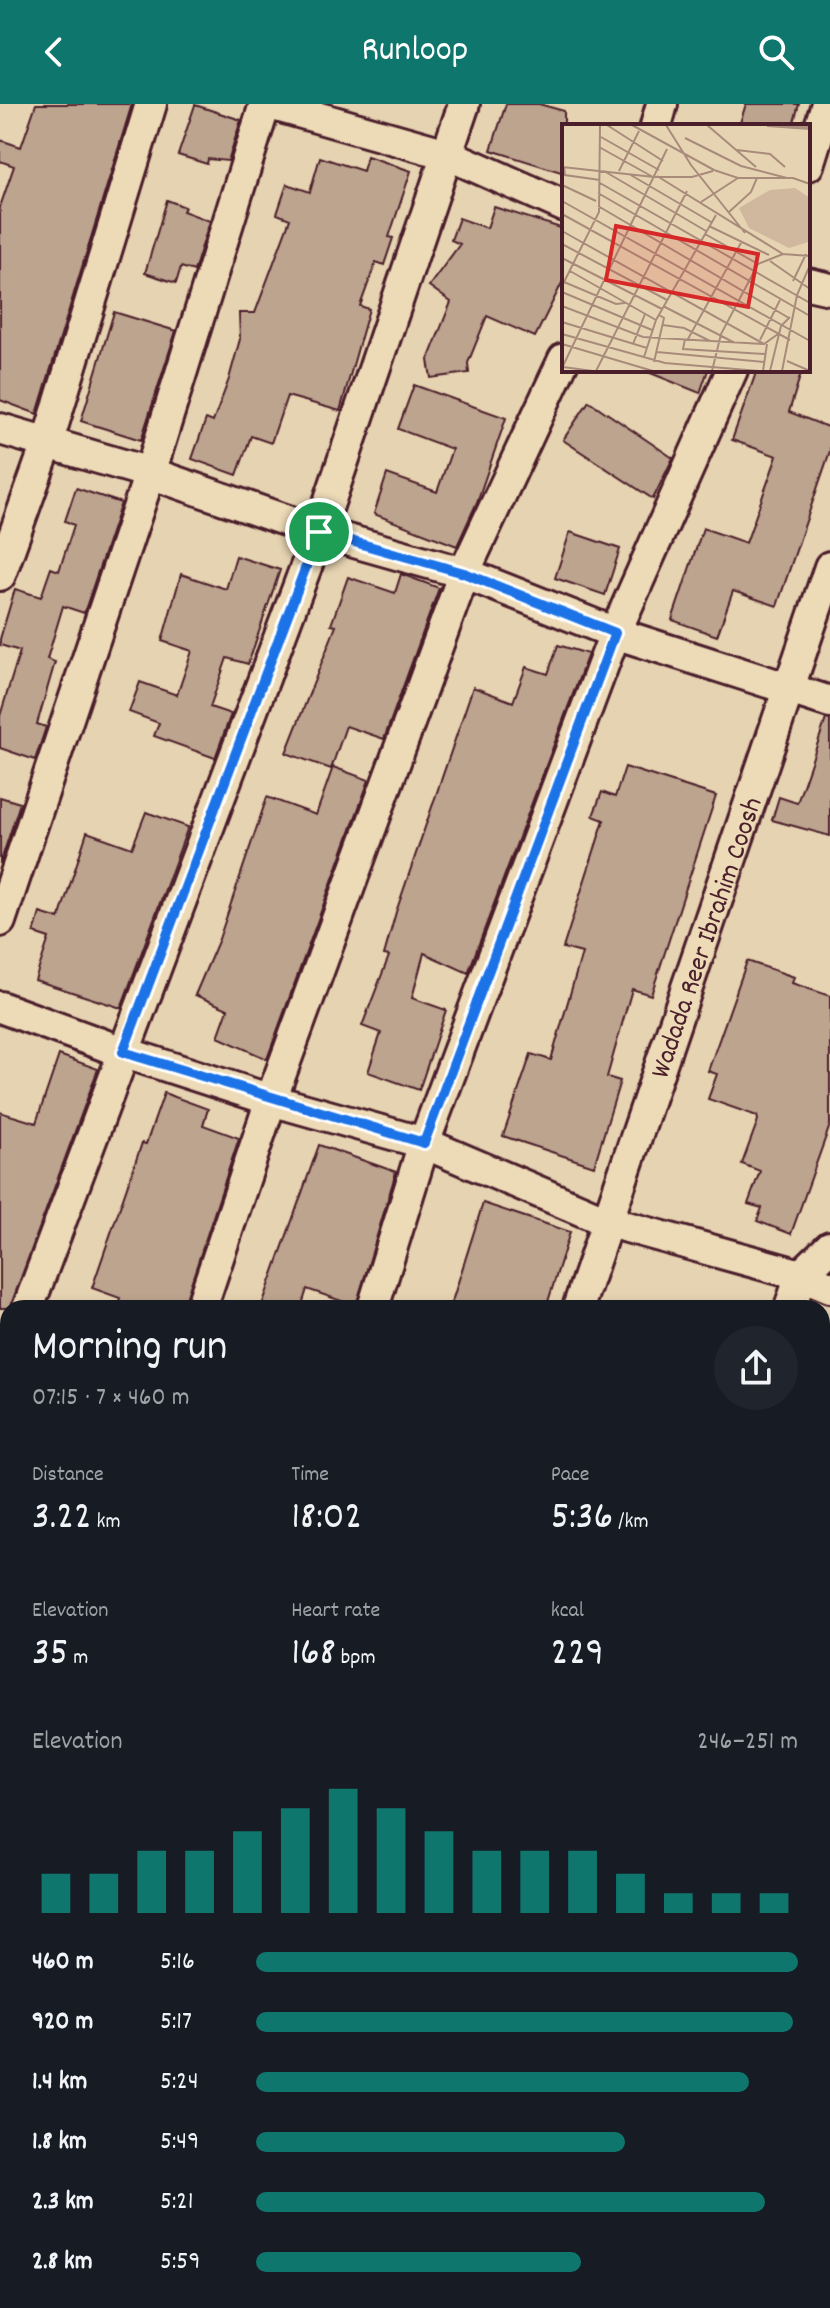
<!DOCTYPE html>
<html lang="en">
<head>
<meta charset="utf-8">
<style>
  body { margin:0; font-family:Dekko,sans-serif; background:#20242c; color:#f1f3f6; height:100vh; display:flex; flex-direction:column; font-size:30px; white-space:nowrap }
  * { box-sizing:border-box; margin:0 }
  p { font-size:26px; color:#9ea1a6 }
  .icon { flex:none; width:44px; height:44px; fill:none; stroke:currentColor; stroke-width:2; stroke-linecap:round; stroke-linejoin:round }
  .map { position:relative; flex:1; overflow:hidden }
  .drawer { position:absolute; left:0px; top:1196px; width:830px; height:1008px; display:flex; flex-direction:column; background:#171b24; border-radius:24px 24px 0 0; box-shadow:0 4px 12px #0003 }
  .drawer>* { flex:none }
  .pin { position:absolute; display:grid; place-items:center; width:68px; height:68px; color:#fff; margin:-34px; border:4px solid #fff; border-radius:50%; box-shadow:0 2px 8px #0007 }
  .round { display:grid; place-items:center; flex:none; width:84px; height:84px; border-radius:42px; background:#20242c }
  .overview { display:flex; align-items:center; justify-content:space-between; height:136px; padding:0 32px }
  h1 { font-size:44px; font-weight:600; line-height:60px }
  .figures { display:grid; grid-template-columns:repeat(3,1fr); gap:12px; height:136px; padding:8px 32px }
  .figures div { display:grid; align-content:center }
  .figures b { font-size:40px; font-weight:600 }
  .figures small { font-size:22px; font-weight:400 }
  .figures p { font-size:22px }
  .chart { height:224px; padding:16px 32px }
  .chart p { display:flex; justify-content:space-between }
  .chart svg { width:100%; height:144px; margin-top:8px; stroke:#0f766e; stroke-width:6 }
  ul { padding:0 32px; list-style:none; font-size:26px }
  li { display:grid; grid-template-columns:128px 96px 1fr; align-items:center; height:60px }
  li i { height:20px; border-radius:10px; background:#0f766e }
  header { display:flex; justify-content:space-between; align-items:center; height:104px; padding:0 32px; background:#0f766e; color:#fff; font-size:36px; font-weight:600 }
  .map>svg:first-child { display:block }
  .building { fill:#bda48e; stroke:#4a1f2b; stroke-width:2 }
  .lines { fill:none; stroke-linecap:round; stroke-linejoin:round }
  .minor-casing { stroke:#4a1f2b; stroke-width:36 }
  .minor { stroke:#eddab7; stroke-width:30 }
  .route-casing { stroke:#fff; stroke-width:16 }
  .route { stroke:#1a73e8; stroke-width:10 }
  .labels { text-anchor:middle; stroke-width:8; stroke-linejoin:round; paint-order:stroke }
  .street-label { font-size:28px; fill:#4a1f2b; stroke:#eddab7 }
  .inset-river { fill:none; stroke:#ac9080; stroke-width:4 }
  .inset-road { fill:none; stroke:#a88b7b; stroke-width:2 }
  .view { fill:#d62828; fill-opacity:0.15; stroke:#d62828; stroke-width:4 }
  .inset-edge { fill:none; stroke:#4a1f2b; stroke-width:4 }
</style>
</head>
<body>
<header><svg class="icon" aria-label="back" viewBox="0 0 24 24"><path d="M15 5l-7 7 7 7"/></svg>Runloop<svg class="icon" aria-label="search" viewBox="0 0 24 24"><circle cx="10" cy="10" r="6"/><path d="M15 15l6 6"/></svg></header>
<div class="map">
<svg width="830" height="2204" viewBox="0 0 830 2204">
  <rect width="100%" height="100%" fill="#e6d3b1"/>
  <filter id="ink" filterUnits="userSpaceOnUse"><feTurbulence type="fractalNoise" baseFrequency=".0125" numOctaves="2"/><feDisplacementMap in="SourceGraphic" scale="16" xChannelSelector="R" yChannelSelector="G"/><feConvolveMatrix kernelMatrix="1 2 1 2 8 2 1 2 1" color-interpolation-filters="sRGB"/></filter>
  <g filter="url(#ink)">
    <!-- building -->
    <path class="building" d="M 36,0 L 132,0 L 37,310 L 0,296 L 0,103 L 14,62 L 0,57 L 0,36 L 21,43 Z
      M 506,0 L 539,0 L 564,7 L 564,69 L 491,46 Z
      M 746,0 L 799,0 L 793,22 L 739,22 Z
      M 195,1 L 241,16 L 228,57 L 208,55 L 207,60 L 178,51 Z
      M 367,52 L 411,67 L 389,133 L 393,134 L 384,161 L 376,158 L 360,202 L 369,205 L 340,307 L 287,292 L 271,339 L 251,332 L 237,371 L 192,355 L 206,315 L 213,318 L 229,275 L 240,235 L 239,209 L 255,209 L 290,115 L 277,110 L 287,80 L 310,88 L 320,53 L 363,67 Z
      M 167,96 L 185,103 L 183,107 L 210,117 L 194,167 L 181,163 L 176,179 L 145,169 Z
      M 494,103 L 564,125 L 564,175 L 535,233 L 487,212 L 468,259 L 469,269 L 431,274 L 428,256 L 451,198 L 429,182 L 460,140 L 451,136 L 459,114 L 487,124 Z
      M 114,208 L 176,227 L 141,336 L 81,317 Z
      M 643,266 L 708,266 L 700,289 Z
      M 757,266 L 802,266 L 789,308 L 830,324 L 830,347 L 777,502 L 733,487 L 717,532 L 672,516 L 703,424 L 746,439 L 777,352 L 732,336 Z
      M 414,281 L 506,314 L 477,398 L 457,442 L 374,410 L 387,370 L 437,388 L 452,345 L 398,325 Z
      M 589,297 L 673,354 L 653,395 L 563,336 Z
      M 76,384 L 121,399 L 84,509 L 63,502 L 47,555 L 55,558 L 37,620 L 46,623 L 35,656 L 0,644 L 0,612 L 20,547 L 0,541 L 0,535 L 15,485 L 41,493 L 51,464 L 59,467 L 74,421 L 65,417 Z
      M 570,428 L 620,445 L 605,491 L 555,474 Z
      M 236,452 L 280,466 L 248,560 L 227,554 L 210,603 L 231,610 L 215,654 L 154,632 L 159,619 L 129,608 L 140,578 L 177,591 L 192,547 L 162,537 L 181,470 L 226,485 Z
      M 401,470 L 439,484 L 384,635 L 346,622 L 331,665 L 286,649 L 336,522 L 331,521 L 348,473 L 395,489 Z
      M 558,541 L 588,550 L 468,869 L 424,849 L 412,894 L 446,906 L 419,986 L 368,968 L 381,929 L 362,922 L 389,852 L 384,851 L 396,808 L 473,583 L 513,598 L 526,563 L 548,570 Z
      M 826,615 L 830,616 L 830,732 L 772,716 L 779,693 L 797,699 Z
      M 333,663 L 369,676 L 267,955 L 218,933 L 228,905 L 195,891 L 219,835 L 267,693 L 316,711 Z
      M 625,663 L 716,692 L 651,891 L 632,885 L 607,973 L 620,977 L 594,1062 L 503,1032 L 531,950 L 551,956 L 582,849 L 563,844 L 604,716 L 593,712 L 602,688 L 615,693 Z
      M 0,693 L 20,699 L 0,760 Z
      M 146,708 L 188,723 L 121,904 L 35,876 L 49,834 L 34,829 L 40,809 L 59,815 L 87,728 L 132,744 Z
      M 747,857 L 794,873 L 792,879 L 830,892 L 830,1021 L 791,1130 L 757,1117 L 762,1104 L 748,1100 L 760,1067 L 742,1060 L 758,1016 L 757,1012 L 708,995 L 717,970 L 708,967 Z
      M 59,951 L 98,965 L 10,1204 L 0,1204 L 0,1008 L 36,1019 Z
      M 164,989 L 208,1005 L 203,1021 L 239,1034 L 183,1204 L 117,1204 L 120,1194 L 92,1184 L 142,1039 L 146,1040 Z
      M 319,1041 L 396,1068 L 356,1202 L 307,1185 L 301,1204 L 261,1204 Z
      M 483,1099 L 570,1128 L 546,1204 L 450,1204 Z"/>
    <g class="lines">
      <defs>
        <g id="minor">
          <path d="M 270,0 L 447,50 L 564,102"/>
          <path d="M 656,22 L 662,0"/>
          <path d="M 808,61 L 827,0"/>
          <path d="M 808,180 L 830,185"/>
          <path d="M 0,325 L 150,369 L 319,428 L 464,469 L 615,529 L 830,598"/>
          <path d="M 0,471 L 47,340 L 151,0"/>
          <path d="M 0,817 L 150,369 L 265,0"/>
          <path d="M 0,903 L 123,948 L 271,996 L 424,1039 L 609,1118 L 801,1171 L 830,1183"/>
          <path d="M 28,1204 L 319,428 L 464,0"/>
          <path d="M 201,1204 L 271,996 L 464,469 L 564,255"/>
          <path d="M 373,1204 L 424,1039 L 615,529 L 732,266"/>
          <path id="s1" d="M 578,1204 L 830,463"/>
          <path d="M 790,1204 L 801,1171 L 830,1143"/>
          <path d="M 0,1279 L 8,1257"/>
          <path d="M 0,1452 L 8,1455"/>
          <path d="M 822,1666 L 830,1640"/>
          <path d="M 0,1791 L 8,1769"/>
          <path d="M 0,1995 L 8,1997"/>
          <path d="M 687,2196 L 711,2204"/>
          <path d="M 40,2204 L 42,2196"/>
          <path d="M 243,2204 L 246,2196"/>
          <path d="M 477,2204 L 479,2196"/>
          <path d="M 645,2204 L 647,2196"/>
        </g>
      </defs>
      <!-- minor casing -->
      <use href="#minor" class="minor-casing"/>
      <!-- minor -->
      <use href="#minor" class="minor"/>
    </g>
  </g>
  <g class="lines" filter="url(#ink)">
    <defs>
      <path id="route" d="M 319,428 L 464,469 L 615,529 L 424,1039 L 123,948 Z"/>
    </defs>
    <!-- route casing -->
    <use href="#route" class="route-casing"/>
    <!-- route -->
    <use href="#route" class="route"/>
  </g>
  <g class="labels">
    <!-- street labels -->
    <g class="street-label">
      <text dy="10" stroke="none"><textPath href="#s1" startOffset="392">Wadada Reer Ibrahim Coosh</textPath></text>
    </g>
  </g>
  <!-- overview -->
  <g transform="translate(562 20)">
    <rect width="248" height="248" fill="#e6d3b1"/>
    <path d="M 233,64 L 248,74 L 246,118 L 227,124 L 187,104 L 177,84 L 208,66 Z" fill="#cfb89e"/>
    <path class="inset-river" d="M 205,1 L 248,4"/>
    <path class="inset-road" d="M 45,1 L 101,37M 70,1 L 152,46 L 176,54 L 231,54 L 248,60M 104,1 L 129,41 L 183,109M 145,1 L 194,43M 39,13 L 97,46M 123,14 L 179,42 L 225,54M 37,23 L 91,53M 175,26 L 208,30 L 223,43M 0,43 L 92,53 L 130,53 L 151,47M 2,43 L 3,51 L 38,56M 42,47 L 144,107M 57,47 L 77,7M 67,50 L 149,98M 95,52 L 221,130 L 248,132M 38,59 L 248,179M 0,61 L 34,77M 36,69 L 248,192M 0,77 L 248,217M 139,78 L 176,54M 36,82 L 227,194M 167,88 L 189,68 L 195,54M 0,90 L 228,216M 147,102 L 207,131M 0,107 L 202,220 L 216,210M 143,110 L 196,140 L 221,130M 0,120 L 105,176M 0,134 L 100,185M 208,137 L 248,165M 8,147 L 94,196M 231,157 L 244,130M 2,158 L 54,180 L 63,179M 0,162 L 37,88 L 38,1M 0,168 L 90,206M 0,182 L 81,213 L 201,220M 101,182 L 173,219M 0,198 L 85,224M 101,201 L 122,204 L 148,217M 0,210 L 103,239 L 197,247M 123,215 L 121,225 L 203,230M 126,215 L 180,117M 198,216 L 218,176M 0,220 L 91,247M 71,220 L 83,190M 95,228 L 202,238M 82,233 L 94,196 L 154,91M 225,237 L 248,247M 92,238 L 102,194 L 97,191M 1,243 L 31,247M 0,244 L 105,25M 34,247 L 125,67M 150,247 L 159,210 L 196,140M 201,247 L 205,220M 208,247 L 219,202 L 228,193M 220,247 L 235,171 L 248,141"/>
    <path class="view" d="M 54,102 L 196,130 L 186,183 L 44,156 Z"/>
    <rect width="248" height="248" class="inset-edge"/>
  </g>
</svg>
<div class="pin" style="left:319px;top:428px;background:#1e9e55"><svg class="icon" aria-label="arrive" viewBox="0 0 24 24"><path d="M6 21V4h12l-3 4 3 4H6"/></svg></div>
<section class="drawer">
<div class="overview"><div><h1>Morning run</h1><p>07:15 · 7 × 460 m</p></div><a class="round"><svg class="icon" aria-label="share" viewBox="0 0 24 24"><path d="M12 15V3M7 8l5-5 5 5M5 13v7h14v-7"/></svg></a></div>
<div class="figures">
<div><p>Distance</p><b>3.22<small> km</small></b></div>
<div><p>Time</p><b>18:02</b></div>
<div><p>Pace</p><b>5:36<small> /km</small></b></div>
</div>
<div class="figures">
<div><p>Elevation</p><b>35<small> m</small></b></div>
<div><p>Heart rate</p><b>168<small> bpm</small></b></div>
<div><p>kcal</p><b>229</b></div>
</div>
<div class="chart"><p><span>Elevation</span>246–251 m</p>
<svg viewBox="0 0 160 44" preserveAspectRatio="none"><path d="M5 44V32M15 44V32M25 44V25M35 44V25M45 44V19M55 44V12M65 44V6M75 44V12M85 44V19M95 44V25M105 44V25M115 44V25M125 44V32M135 44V38M145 44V38M155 44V38"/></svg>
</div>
<ul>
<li><b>460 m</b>5:16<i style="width:100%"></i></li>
<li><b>920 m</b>5:17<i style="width:99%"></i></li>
<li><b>1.4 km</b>5:24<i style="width:91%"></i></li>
<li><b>1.8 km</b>5:49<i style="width:68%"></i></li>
<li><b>2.3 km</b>5:21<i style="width:94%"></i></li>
<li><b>2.8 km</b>5:59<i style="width:60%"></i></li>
</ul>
</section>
</div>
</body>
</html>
